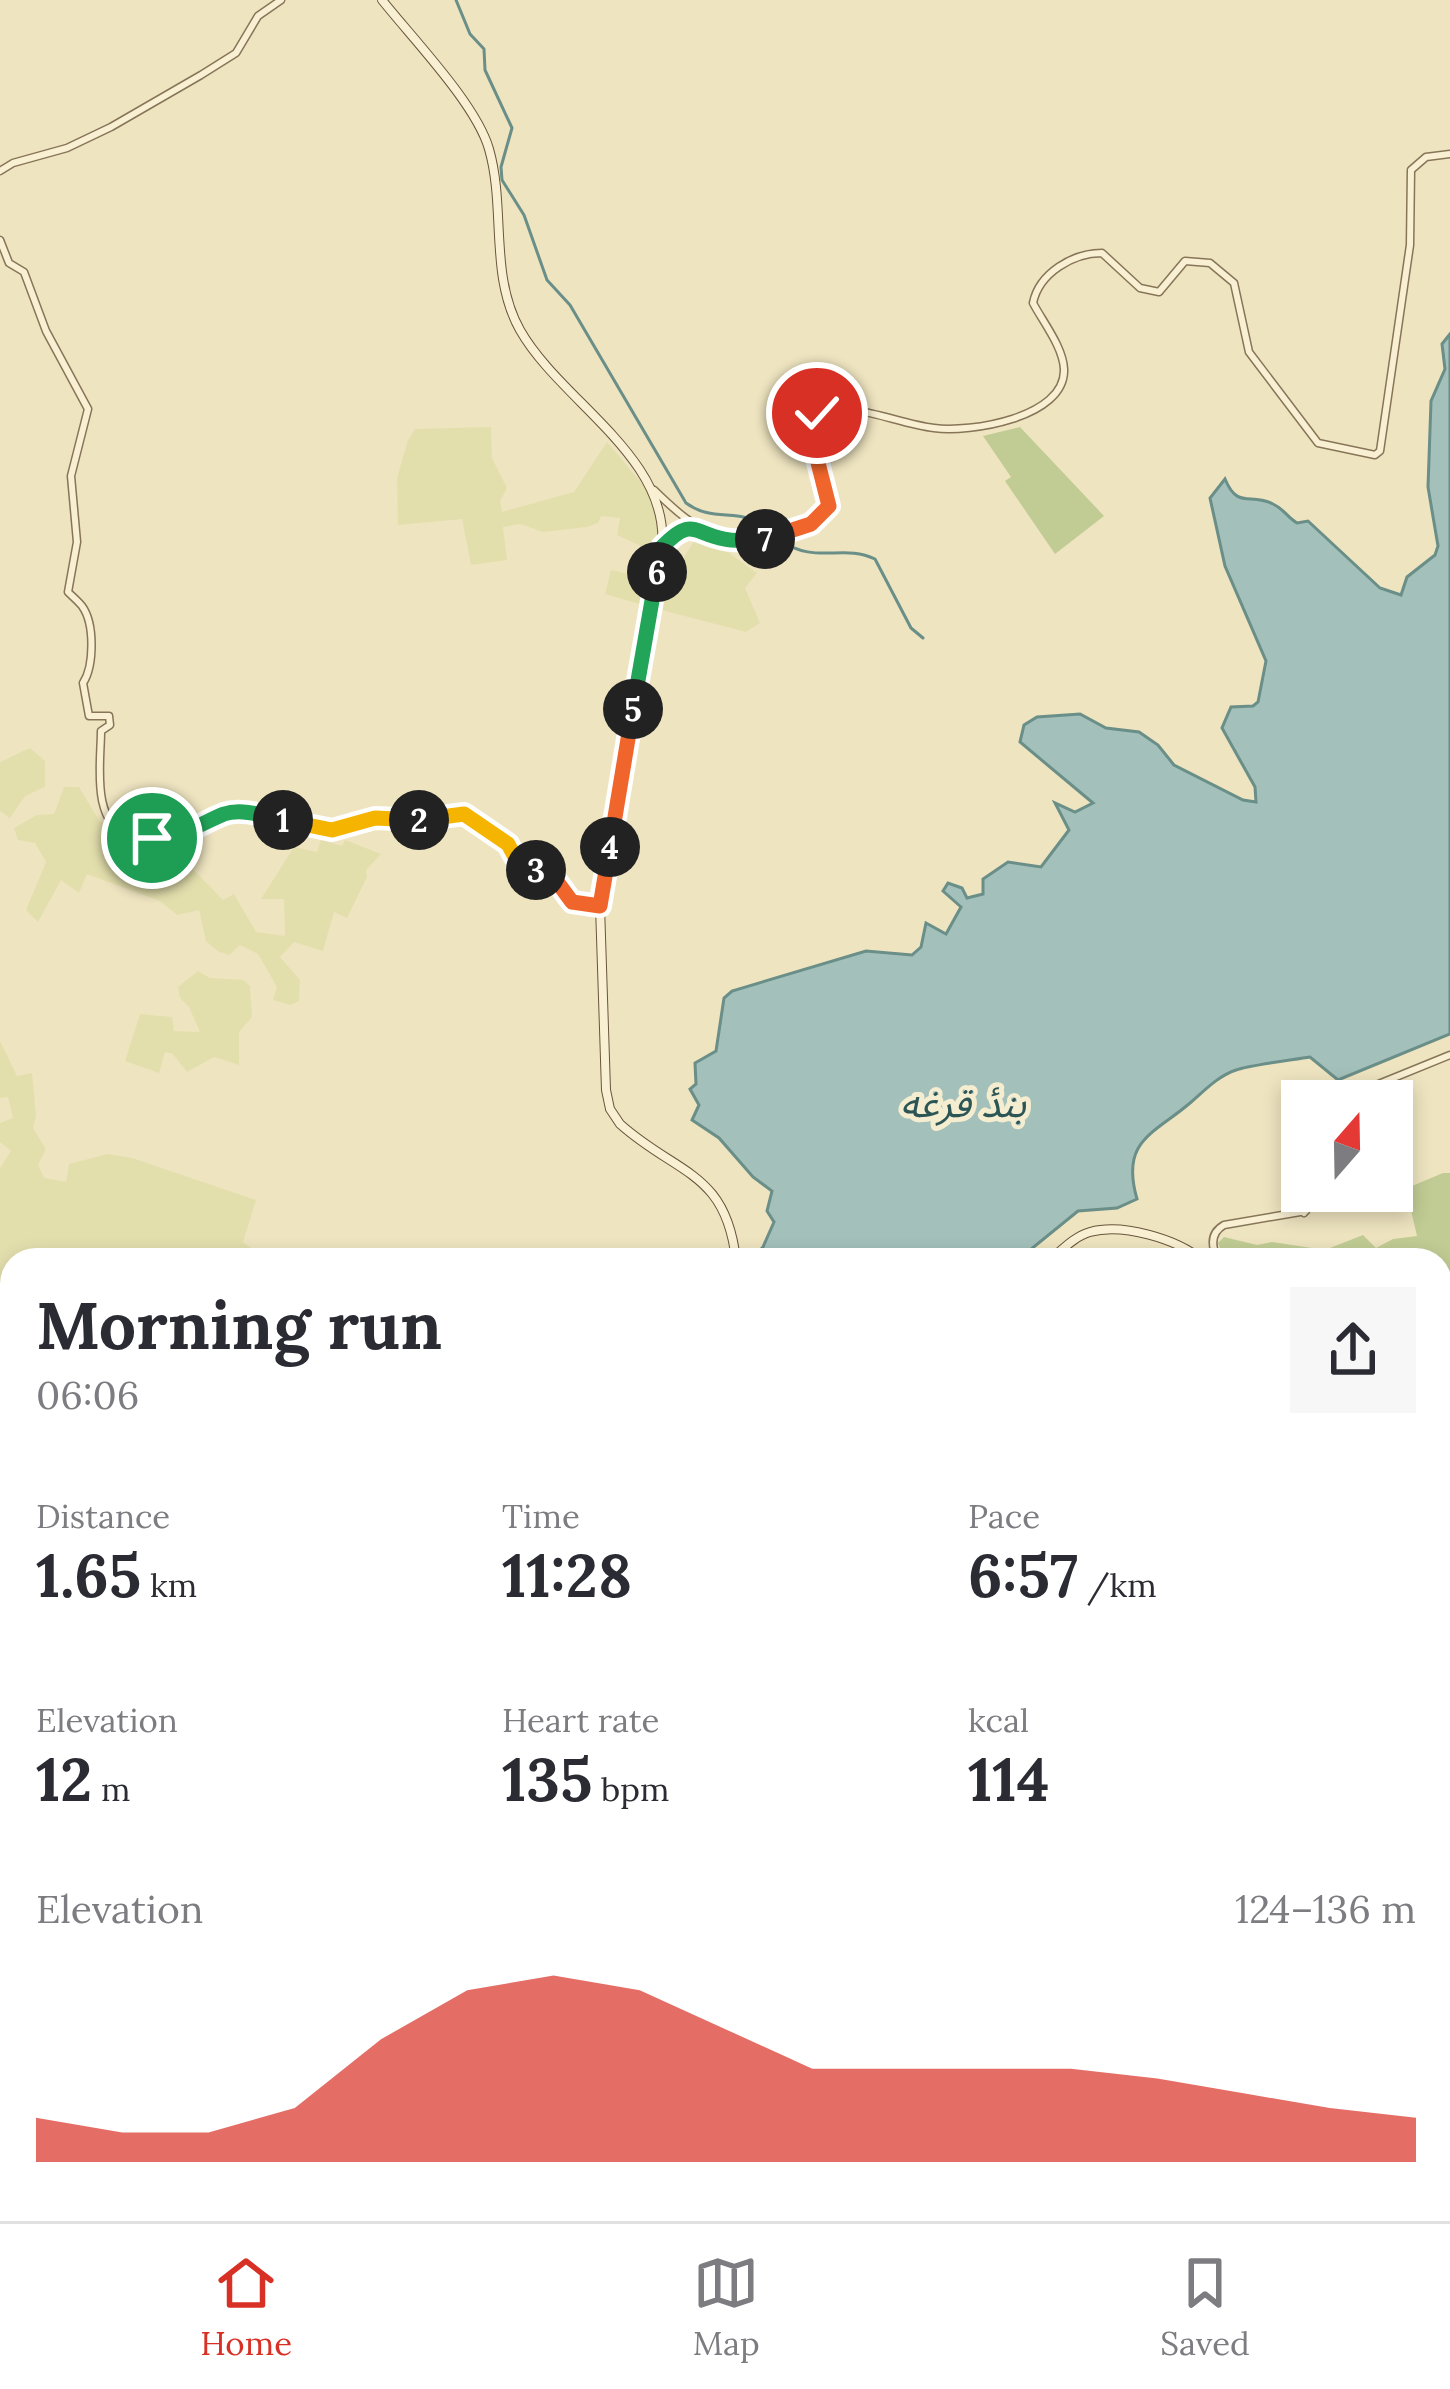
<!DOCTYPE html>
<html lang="en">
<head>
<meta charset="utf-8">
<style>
  body { margin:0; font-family:Lora,"Noto Sans Arabic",serif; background:#f7f7f7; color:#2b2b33; height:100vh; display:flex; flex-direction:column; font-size:45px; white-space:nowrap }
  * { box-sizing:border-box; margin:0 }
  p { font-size:39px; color:#7c7c81 }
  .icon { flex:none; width:66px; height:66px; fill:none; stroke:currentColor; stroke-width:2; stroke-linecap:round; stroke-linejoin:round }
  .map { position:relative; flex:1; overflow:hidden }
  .sheet { position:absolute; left:0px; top:1248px; width:1452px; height:975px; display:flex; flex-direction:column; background:#fff; border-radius:36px 36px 0 0; box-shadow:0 6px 18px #0003 }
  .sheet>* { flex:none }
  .needle { width:78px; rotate:20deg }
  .fabs { position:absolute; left:1281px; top:1080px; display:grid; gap:24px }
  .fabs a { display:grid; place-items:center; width:132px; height:132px; border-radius:0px; background:#fff; box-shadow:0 6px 18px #0003; font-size:60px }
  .pin { position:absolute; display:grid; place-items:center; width:102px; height:102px; color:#fff; margin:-51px; border:6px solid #fff; border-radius:50%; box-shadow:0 3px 12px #0007 }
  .km { position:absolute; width:60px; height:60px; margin:-30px; border-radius:50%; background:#222; color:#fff; font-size:33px; line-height:60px; text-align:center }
  .round { display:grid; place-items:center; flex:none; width:126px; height:126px; border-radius:0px; background:#f7f7f7 }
  .overview { display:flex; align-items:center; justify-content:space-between; height:204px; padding:0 36px }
  h1 { font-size:66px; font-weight:700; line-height:90px }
  .figures { display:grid; grid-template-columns:repeat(3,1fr); gap:18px; height:204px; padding:12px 36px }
  .figures div { display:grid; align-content:center }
  .figures b { font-size:60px; font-weight:700 }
  .figures small { font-size:33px; font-weight:400 }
  .figures p { font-size:33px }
  .chart { height:336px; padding:24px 36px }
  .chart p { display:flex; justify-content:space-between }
  .chart svg { width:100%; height:216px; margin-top:12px; fill:#d93025; opacity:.7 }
  .tabs { display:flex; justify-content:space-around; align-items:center; height:168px; border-top:3px solid #e1e1e2; background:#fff; font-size:33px; color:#7c7c81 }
  .tabs a { display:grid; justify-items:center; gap:6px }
  .tabs .current { color:#d93025 }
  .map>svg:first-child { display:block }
  .farmland { fill:#e3dfad }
  .green { fill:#c1cc94 }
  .water { fill:#a3c0ba; stroke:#6a8e88; stroke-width:3 }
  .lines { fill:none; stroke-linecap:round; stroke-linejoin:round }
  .stream { stroke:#6a8e88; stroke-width:3 }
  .tertiary-casing { stroke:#877558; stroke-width:9 }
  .secondary-casing { stroke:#68553b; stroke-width:10 }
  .tertiary { stroke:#f9f0d3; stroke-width:6 }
  .secondary { stroke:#f9f0d3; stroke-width:8 }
  .split-1-casing { stroke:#fff; stroke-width:24 }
  .split-2-casing { stroke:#fff; stroke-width:24 }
  .split-3-casing { stroke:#fff; stroke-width:24 }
  .split-4-casing { stroke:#fff; stroke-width:24 }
  .split-5-casing { stroke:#fff; stroke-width:24 }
  .split-6-casing { stroke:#fff; stroke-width:24 }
  .split-7-casing { stroke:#fff; stroke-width:24 }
  .split-8-casing { stroke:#fff; stroke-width:24 }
  .split-9-casing { stroke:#fff; stroke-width:24 }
  .split-1 { stroke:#22a559; stroke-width:15 }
  .split-2 { stroke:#f5b400; stroke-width:15 }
  .split-3 { stroke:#f5b400; stroke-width:15 }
  .split-4 { stroke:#f0652b; stroke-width:15 }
  .split-5 { stroke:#f0652b; stroke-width:15 }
  .split-6 { stroke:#22a559; stroke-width:15 }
  .split-7 { stroke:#22a559; stroke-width:15 }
  .split-8 { stroke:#f0652b; stroke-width:15 }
  .split-9 { stroke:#f5b400; stroke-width:15 }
  .labels { text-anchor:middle; stroke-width:10; stroke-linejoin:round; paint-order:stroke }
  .water-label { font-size:39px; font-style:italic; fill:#2c5656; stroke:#f5edd0 }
</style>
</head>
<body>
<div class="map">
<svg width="1450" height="2221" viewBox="0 0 1450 2221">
  <rect width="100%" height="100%" fill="#eee4c0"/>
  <!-- farmland -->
  <path class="farmland" d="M 491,427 L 492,458 L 507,488 L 500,501 L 502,512 L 574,492 L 607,442 L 656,500 L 661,554 L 646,606 L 605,594 L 611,570 L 637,576 L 645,548 L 617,535 L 620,518 L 601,516 L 598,523 L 587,527 L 543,532 L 520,524 L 503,527 L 507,560 L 471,565 L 462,519 L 398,525 L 397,478 L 408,440 L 415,429 Z
    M 700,532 L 757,573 L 745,588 L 760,623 L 746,632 L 654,608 L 658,586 L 675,589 L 682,560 Z
    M 30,748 L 45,761 L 45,787 L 25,796 L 10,818 L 0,811 L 0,762 Z
    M 64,787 L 79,787 L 100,822 L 110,821 L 129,840 L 119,852 L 147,860 L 154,841 L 170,841 L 163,864 L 185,861 L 223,900 L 234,894 L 256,932 L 285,936 L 284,899 L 261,899 L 294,847 L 317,852 L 321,840 L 342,846 L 345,840 L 381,854 L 366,870 L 367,877 L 347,918 L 334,912 L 323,951 L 294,942 L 280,957 L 300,980 L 299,1001 L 290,1005 L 273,1000 L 277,987 L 258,954 L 240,945 L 229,955 L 219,952 L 206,941 L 199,910 L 177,915 L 160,901 L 87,874 L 79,893 L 61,880 L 38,922 L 26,910 L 46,862 L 35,843 L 18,840 L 14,828 L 37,815 L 54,814 Z
    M 198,971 L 210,978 L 243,980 L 250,986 L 252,1017 L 239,1032 L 239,1065 L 214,1057 L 187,1072 L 173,1054 L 165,1052 L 159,1073 L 125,1061 L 140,1014 L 172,1017 L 174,1031 L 200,1032 L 189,1007 L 180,998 L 178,987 Z
    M 0,1041 L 17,1076 L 32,1073 L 36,1116 L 33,1128 L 46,1149 L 38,1165 L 44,1178 L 66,1182 L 69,1164 L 108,1154 L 132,1158 L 256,1200 L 243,1242 L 267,1260 L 12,1260 L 12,1278 L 0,1290 L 0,1168 L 11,1151 L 0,1142 L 0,1123 L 13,1118 L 8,1097 L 0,1098 Z
    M 6,1783 L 12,1786 L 12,2057 L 8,2061 L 12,2084 L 0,2096 L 0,1793 Z
    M 302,2211 L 497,2211 L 476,2221 L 303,2221 Z"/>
  <!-- green -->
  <path class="green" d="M 1020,427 L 1104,516 L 1055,554 L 1005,481 L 1011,477 L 983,436 Z
    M 1443,1173 L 1450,1173 L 1450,1313 L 1440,1310 L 1440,1260 L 1225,1260 L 1218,1243 L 1224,1237 L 1257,1245 L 1272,1242 L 1325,1250 L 1363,1235 L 1376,1248 L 1393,1239 L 1417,1236 L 1410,1206 L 1412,1186 Z"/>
  <!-- water -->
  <path class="water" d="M 1450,334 L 1450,1034 L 1338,1080 L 1310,1057 C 1292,1060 1250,1065 1236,1070 C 1218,1076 1204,1091 1190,1103 C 1154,1134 1120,1140 1137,1199 L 1117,1208 L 1078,1211 L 1024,1255 L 1016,1257 L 750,1260 L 763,1247 L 774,1222 L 767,1211 L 772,1191 L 753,1177 L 719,1138 L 692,1120 L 699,1105 L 690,1089 L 696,1084 L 695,1063 L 716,1051 L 724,998 L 732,991 L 866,951 L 912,955 L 921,947 L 926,923 L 946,934 L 961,907 L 943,891 L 948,883 L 962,888 L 967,898 L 983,894 L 983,879 L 1008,862 L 1041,867 L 1069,830 L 1055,803 L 1075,812 L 1093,803 L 1020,742 L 1024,725 L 1037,717 L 1080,714 L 1106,728 L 1139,732 L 1158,745 L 1174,765 L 1243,800 L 1256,802 L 1255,787 L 1222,728 L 1231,707 L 1253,706 L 1258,702 L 1266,661 L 1225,566 L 1210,498 L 1225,479 C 1238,510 1250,492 1273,504 C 1284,509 1287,517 1297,523 L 1308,521 L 1380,588 L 1401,595 L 1407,577 L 1435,555 L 1438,546 L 1428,487 L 1431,401 L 1445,369 L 1442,344 Z"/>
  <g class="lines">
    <!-- stream -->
    <path class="stream" d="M 456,0 L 470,34 L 484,49 L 485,70 L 512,128 L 501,167 L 502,180 L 524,215 L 547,280 L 570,305 L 686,503 C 716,525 742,504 772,532
      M 778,539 C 816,566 842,543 875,559 L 911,628 L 923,638
      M 0,1686 L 12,1686
      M 655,2211 L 660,2221"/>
    <defs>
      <path id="tertiary" d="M 0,171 L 13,163 L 67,148 L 111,127 L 201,75 L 236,53 L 258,16 L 281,0
        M 0,240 L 9,263 L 24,272 L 46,331 L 88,409 L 71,476 L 77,542 L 68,592 C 73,597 78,601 82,606 C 95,624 94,666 83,683 L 89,716 L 109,716 L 110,725 L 101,731 C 101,763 90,824 131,837 C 142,841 159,839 170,840 L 184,830 L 221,815 L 241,812 L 332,830 L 375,818 L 428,821 L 464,814 L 508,845 L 515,857 L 558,883 L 571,902 L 600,906
        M 654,490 C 699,534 727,552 790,531 C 807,525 820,521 829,506 L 810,436 L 817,413 C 852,400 897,424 934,428 C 969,433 1066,418 1064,369 C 1063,347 1043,322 1033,303 C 1039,273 1073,253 1102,253 L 1140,288 L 1159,292 L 1185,261 L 1210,263 L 1234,283 L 1249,352 L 1318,443 L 1375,455 L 1380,451 L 1410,245 L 1411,170 L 1426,157 L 1450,154
        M 662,546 L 673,535 L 696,527
        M 1354,1101 L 1359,1092 L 1450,1055
        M 1304,1213 L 1316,1191
        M 1218,1260 C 1211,1246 1210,1233 1224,1225 L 1306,1211
        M 692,2211 L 696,2221"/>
      <path id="secondary" d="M 382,0 C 413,39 476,104 489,149 C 506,208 489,275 520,330 C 560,401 670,457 662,547 L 600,906 L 606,1090 L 610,1109 L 620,1124 C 677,1175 726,1171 736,1260
        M 1050,1260 C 1062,1250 1075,1236 1090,1232 C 1123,1223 1177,1239 1202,1260
        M 1440,1356 L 1450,1359
        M 0,1394 L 12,1404
        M 0,1405 L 12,1415
        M 895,2211 L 904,2221
        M 903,2211 L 912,2221"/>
    </defs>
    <!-- tertiary casing -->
    <use href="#tertiary" class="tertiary-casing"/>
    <!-- secondary casing -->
    <use href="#secondary" class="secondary-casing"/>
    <!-- tertiary -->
    <use href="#tertiary" class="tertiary"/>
    <!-- secondary -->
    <use href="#secondary" class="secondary"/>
  </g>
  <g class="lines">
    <defs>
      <path id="split-1" d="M 152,838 C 177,841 201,823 224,814 C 242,808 265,816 283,820"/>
      <path id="split-2" d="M 283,820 L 332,830 L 375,818 L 419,820"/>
      <path id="split-3" d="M 419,820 L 464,814 L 508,844 L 515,857 L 536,870"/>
      <path id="split-4" d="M 536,870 L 558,883 L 572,902 L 600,906 L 610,847"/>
      <path id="split-5" d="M 610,847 L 633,709"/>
      <path id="split-6" d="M 633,709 L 657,572"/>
      <path id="split-7" d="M 657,572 L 662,547 C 692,516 693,533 724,539 C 738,542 751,540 765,539"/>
      <path id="split-8" d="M 765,539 L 811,524 L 829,506 L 813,443"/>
      <path id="split-9" d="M 813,443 L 811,424 L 817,413"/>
    </defs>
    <!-- split-1 casing -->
    <use href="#split-1" class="split-1-casing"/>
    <!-- split-2 casing -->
    <use href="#split-2" class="split-2-casing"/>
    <!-- split-3 casing -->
    <use href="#split-3" class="split-3-casing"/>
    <!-- split-4 casing -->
    <use href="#split-4" class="split-4-casing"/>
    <!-- split-5 casing -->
    <use href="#split-5" class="split-5-casing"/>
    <!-- split-6 casing -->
    <use href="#split-6" class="split-6-casing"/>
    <!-- split-7 casing -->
    <use href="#split-7" class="split-7-casing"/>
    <!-- split-8 casing -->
    <use href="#split-8" class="split-8-casing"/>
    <!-- split-9 casing -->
    <use href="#split-9" class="split-9-casing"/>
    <!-- split-1 -->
    <use href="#split-1" class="split-1"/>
    <!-- split-2 -->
    <use href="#split-2" class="split-2"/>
    <!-- split-3 -->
    <use href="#split-3" class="split-3"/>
    <!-- split-4 -->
    <use href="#split-4" class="split-4"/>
    <!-- split-5 -->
    <use href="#split-5" class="split-5"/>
    <!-- split-6 -->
    <use href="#split-6" class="split-6"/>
    <!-- split-7 -->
    <use href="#split-7" class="split-7"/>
    <!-- split-8 -->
    <use href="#split-8" class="split-8"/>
    <!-- split-9 -->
    <use href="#split-9" class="split-9"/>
  </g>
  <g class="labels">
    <!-- water labels -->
    <g class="water-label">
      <text x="963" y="1117">بندٔ قرغه</text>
    </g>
  </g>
</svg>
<div class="fabs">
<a><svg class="needle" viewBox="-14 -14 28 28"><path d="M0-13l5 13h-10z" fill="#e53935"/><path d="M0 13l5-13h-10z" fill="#7c7c81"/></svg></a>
</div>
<div class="pin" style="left:152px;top:838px;background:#1e9e55"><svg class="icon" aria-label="arrive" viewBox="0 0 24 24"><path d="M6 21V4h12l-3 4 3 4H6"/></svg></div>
<div class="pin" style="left:817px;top:413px;background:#d93025"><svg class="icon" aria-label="check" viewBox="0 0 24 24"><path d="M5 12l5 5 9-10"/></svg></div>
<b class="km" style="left:283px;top:820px">1</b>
<b class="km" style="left:419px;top:820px">2</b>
<b class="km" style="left:536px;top:870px">3</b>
<b class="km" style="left:610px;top:847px">4</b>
<b class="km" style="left:633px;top:709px">5</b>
<b class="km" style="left:657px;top:572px">6</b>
<b class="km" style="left:765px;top:539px">7</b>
<section class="sheet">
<div class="overview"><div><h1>Morning run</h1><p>06:06</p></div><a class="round"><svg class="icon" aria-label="share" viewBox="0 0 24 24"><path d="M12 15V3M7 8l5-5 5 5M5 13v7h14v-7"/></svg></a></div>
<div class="figures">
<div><p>Distance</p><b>1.65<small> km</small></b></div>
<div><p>Time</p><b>11:28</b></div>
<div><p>Pace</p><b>6:57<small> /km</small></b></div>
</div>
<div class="figures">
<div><p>Elevation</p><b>12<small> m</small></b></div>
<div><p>Heart rate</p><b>135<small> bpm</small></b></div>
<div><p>kcal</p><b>114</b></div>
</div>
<div class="chart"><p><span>Elevation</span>124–136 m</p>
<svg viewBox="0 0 160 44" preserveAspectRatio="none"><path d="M0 44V35L10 38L20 38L30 33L40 19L50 9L60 6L70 9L80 17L90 25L100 25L110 25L120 25L130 27L140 30L150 33L160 35V44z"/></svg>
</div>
</section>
</div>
<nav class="tabs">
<a class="current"><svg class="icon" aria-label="home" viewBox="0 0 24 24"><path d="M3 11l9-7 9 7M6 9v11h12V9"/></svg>Home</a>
<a><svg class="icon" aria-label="map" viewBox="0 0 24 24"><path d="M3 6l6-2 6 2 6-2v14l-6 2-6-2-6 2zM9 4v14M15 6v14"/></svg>Map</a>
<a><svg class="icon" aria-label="saved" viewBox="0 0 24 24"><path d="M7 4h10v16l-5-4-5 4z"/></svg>Saved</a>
</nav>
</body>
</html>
